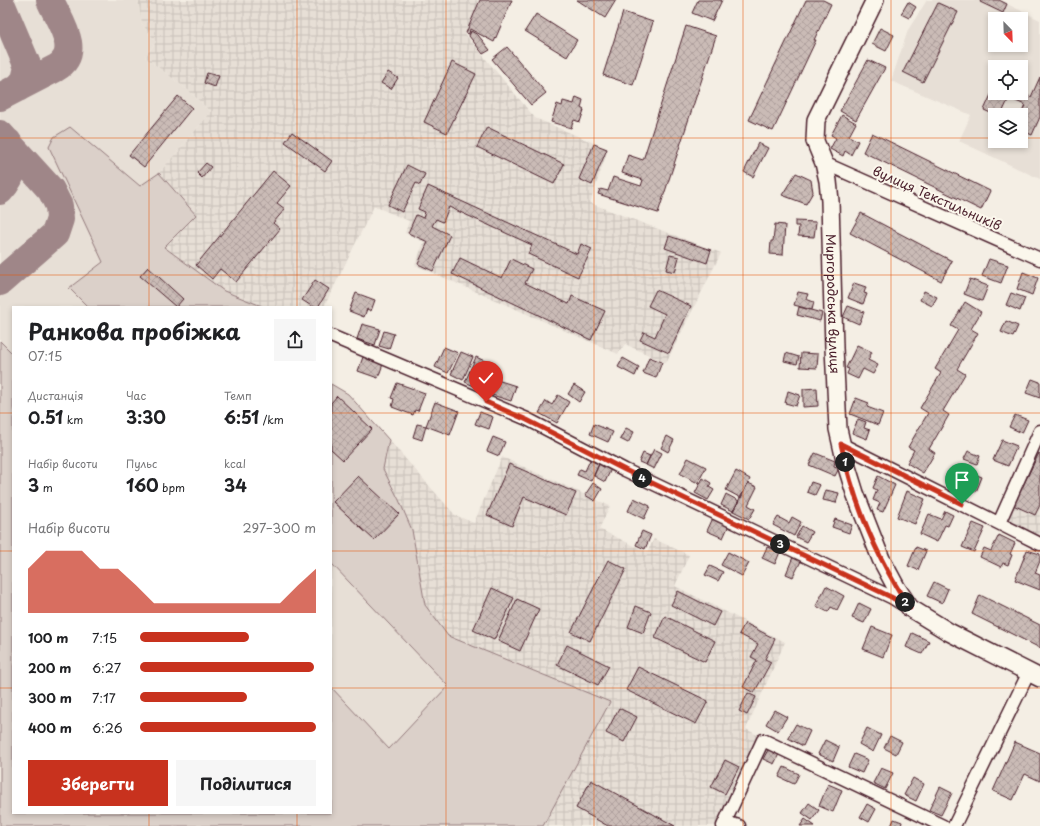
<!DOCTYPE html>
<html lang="uk">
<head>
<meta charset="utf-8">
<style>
  body { margin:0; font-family:"Playpen Sans",sans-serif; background:#f6f6f6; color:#202124; height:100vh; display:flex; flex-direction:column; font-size:15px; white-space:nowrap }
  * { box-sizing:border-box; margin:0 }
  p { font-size:13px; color:#757577 }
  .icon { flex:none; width:22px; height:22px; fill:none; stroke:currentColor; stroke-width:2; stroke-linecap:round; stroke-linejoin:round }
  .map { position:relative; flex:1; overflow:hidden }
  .details { position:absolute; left:12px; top:306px; width:320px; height:508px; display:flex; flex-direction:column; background:#fff; border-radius:0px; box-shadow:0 2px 6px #0003 }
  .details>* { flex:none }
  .needle { width:26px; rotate:157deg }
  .fabs { position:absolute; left:988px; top:12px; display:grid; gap:8px }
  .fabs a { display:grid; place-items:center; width:40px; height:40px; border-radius:0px; background:#fff; box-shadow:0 2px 6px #0003; font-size:20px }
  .pin { position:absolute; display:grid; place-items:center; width:34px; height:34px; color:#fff; margin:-41px -17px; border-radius:50% 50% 50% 0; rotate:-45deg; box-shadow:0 0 4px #0007 }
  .pin .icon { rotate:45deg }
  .km { position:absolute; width:20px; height:20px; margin:-10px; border-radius:50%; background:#222; color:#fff; font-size:11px; line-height:20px; text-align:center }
  .round { display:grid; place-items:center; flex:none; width:42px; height:42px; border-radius:0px; background:#f6f6f6 }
  .overview { display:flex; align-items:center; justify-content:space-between; height:68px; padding:0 16px }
  h1 { font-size:22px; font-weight:700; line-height:30px }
  .metrics { display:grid; grid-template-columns:repeat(3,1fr); gap:6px; height:68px; padding:4px 16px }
  .metrics div { display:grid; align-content:center }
  .metrics b { font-size:17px; font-weight:700 }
  .metrics small { font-size:11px; font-weight:400 }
  .metrics p { font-size:11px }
  .chart { height:112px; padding:8px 16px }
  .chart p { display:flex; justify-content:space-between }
  .chart svg { width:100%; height:72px; margin-top:4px; fill:#c8321e; opacity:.7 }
  .cta { display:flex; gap:8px; margin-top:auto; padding:8px 16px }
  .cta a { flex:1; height:46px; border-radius:0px; background:#c8321e; color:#fff; font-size:16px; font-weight:700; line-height:46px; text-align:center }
  .cta a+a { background:#f6f6f6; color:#202124 }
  ul { padding:0 16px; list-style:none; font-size:13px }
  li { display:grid; grid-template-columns:64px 48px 1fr; align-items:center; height:30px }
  li i { height:10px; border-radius:5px; background:#c8321e }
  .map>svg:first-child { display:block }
  .built { fill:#e7dfd6; fill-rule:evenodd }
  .industrial { fill:url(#industrial-grid) }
  .green { fill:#dbd0c9; stroke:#92787a }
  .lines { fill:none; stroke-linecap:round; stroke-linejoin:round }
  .taxiway { stroke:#9f8688; stroke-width:28 }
  .building { fill:url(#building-cross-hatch); stroke:#4a1f2b }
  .minor-casing { stroke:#4a1f2b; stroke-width:15 }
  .secondary-casing { stroke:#4a1f2b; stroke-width:20 }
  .minor { stroke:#fbf7ec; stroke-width:12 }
  .secondary { stroke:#fbf7ec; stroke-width:17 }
  .route-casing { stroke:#fff; stroke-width:8 }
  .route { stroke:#c8321e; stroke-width:5 }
  .grid { fill:none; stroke:#e8590c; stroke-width:1; stroke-opacity:0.55 }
  .labels { text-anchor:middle; stroke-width:4; stroke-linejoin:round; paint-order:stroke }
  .street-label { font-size:13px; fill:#4a1f2b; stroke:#fbf7ec }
</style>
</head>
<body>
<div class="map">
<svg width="1040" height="826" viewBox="0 0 1040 826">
  <defs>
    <pattern id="industrial-grid" width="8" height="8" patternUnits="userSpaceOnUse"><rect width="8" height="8" fill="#e7dfd6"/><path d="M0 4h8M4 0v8" fill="none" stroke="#c8bfb8"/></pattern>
    <pattern id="building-cross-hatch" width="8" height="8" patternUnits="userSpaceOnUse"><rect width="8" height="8" fill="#cabbb6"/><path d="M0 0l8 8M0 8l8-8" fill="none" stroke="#afa09d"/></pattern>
  </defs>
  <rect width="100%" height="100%" fill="#f4eee4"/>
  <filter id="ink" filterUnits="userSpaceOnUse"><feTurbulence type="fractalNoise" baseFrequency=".025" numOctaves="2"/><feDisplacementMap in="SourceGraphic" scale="8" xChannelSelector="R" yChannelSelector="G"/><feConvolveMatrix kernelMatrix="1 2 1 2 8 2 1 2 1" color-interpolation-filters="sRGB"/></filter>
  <g filter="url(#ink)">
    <!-- built -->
    <path class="built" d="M 0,0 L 138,0 L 142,24 L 156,42 L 145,57 L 188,90 L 211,112 L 159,173 L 224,291 L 264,307 L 13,307 L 13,813 L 331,813 L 331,384 L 348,394 L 389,440 L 383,469 L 448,636 L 610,702 L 543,826 L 0,826 Z
      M 927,0 L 999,0 L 1040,20 L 1040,179 L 959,141 L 971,115 L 891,81 L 908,30 ZM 995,19 L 1021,19 L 1021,45 L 995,45 ZM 995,67 L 1021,67 L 1021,93 L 995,93 ZM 995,115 L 1021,115 L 1021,141 L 995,141 Z"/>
    <!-- industrial -->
    <path class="industrial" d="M 138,0 L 480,0 L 465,34 L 535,118 L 608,149 L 590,203 L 721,253 L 666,363 L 625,344 L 618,354 L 415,265 L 424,242 L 405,233 L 409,221 L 374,206 L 324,307 L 264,307 L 224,291 L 163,247 L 196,215 L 159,173 L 211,112 L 188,90 L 145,57 L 156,42 L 142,24 Z
      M 1040,433 L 1040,545 L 999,525 Z
      M 389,440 L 455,515 L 474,523 L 502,457 L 610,506 L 599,529 L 647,552 L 654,539 L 689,555 L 675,586 L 785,642 L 746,729 L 761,737 L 718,826 L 543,826 L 610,702 L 448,636 L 425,605 L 412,530 L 399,500 L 383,469 Z"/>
    <!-- green -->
    <path class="green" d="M 70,127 L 140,186 L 159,173 L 196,215 L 164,247 L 224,291 L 264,307 L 88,307 L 69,288 L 103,262 L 49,147 L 54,137 Z
      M 0,341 L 13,354 L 13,813 L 331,813 L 331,687 L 389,749 L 448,686 L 331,563 L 331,384 L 348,394 L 389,440 L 383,469 L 399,500 L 412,530 L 425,605 L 448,636 L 610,702 L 543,826 L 0,826 Z"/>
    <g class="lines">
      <!-- taxiway -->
      <path class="taxiway" d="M 0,3 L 3,8 L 28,67 L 25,80 L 18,88
        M 0,97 L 56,68 C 83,52 59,21 50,0
        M 0,134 L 51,190 L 59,206 L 60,219 L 55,234 L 0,282
        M 0,191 C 15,175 16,162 8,142"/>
    </g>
    <!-- building -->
    <path class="building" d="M 480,0 L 512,0 L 494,42 L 470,29 L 469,34 L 466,33 Z
      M 577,0 L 616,0 L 605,18 Z
      M 698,0 L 722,0 L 712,21 L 692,13 Z
      M 806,0 L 823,0 L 831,4 L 814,40 L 816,40 L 773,131 L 749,120 Z
      M 981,0 L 999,0 L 1007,4 L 1003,13 L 980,2 Z
      M 908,2 L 916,7 L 909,18 L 901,14 Z
      M 938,3 L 958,12 L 923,82 L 903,72 Z
      M 623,12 L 653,22 L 633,85 L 603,75 Z
      M 536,14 L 577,40 L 567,57 L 525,31 Z
      M 686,26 L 716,36 L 658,213 L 598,194 L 600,189 L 608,191 L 613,177 L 641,186 L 643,180 L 622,173 L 628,155 L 643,160 Z
      M 880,28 L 894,35 L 886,51 L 872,44 Z
      M 471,31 L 478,35 L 490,50 L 483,54 L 469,36 Z
      M 507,47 L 546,93 L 531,105 L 492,59 Z
      M 868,60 L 885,68 L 856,120 L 840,111 Z
      M 452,62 L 476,74 L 447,133 L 424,122 Z
      M 388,72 L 398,78 L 391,89 L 381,83 Z
      M 207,73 L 219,76 L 215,87 L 204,83 Z
      M 1040,77 L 1040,117 L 1032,135 L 1021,130 L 1021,115 L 1025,105 L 1009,98 L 1001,115 L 995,115 L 984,110 L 995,86 L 995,93 L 1021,92 L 1031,97 Z
      M 178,96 L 192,108 L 144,167 L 129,155 Z
      M 576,97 L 583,100 L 581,108 L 584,110 L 580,122 L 574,120 L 571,128 L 551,122 L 557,104 L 562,106 L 563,101 L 574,104 Z
      M 842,115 L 856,123 L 849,136 L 858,141 L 851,155 L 845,151 L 843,156 L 830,149 L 836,138 L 831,135 Z
      M 487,127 L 564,164 L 554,184 L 477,147 Z
      M 292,132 L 332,161 L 325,171 L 285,142 Z
      M 872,133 L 990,191 L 981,210 L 863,152 Z
      M 758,143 L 768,148 L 753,177 L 744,172 Z
      M 594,144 L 607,149 L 592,185 L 579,179 Z
      M 206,163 L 211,167 L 202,178 L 197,173 Z
      M 407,165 L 425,174 L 420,185 L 416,183 L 402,212 L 388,205 Z
      M 273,171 L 291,186 L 277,203 L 285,209 L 273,223 L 280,229 L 236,282 L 220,269 L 212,279 L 196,265 Z
      M 796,173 L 811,180 L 813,192 L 806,204 L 782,195 Z
      M 428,186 L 577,254 L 581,244 L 592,249 L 578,277 L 528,254 L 532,245 L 449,207 L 443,222 L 436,219 L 432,226 L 450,235 L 433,271 L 418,264 L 428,242 L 408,233 L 416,215 L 423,218 L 425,212 L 418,209 Z
      M 861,213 L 952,261 L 941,281 L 850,233 Z
      M 795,221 L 816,222 L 814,237 L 798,236 L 799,226 L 795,226 Z
      M 775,224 L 785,225 L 783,255 L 770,254 L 771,241 L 773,241 Z
      M 669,236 L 711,250 L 707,263 L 665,248 Z
      M 670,255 L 679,257 L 675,272 L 666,270 Z
      M 460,258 L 502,278 L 511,259 L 532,269 L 525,283 L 569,304 L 572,296 L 605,311 L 591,340 L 452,274 Z
      M 989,259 L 1008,265 L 1001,283 L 982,276 Z
      M 148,267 L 183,299 L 176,307 L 140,276 Z
      M 1023,272 L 1038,278 L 1032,295 L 1017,289 Z
      M 970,279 L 988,286 L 982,301 L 964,294 Z
      M 315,280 L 329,289 L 318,307 L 313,307 L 302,300 Z
      M 854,283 L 866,287 L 864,293 L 867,294 L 863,304 L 848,298 Z
      M 656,290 L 691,306 L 669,353 L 640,340 L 644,332 L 655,337 L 665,314 L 648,306 Z
      M 924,291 L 937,297 L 932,306 L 920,300 Z
      M 798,292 L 808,294 L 806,299 L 814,302 L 812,310 L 794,305 Z
      M 356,293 L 375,300 L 371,311 L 367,309 L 364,317 L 349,311 Z
      M 1011,293 L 1025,298 L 1020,311 L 1006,305 Z
      M 965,302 L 981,312 L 971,329 L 978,333 L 957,369 L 965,374 L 943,411 L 949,415 L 929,449 L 935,453 L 923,473 L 907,463 L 914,450 L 908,447 L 928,413 L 920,408 L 941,373 L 935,369 L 958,330 L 951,326 Z
      M 848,306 L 864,312 L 859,324 L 843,317 Z
      M 799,307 L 822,313 L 820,321 L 797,315 Z
      M 1006,321 L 1018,326 L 1013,337 L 1001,332 Z
      M 362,324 L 380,329 L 375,345 L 357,339 Z
      M 384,331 L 394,334 L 389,349 L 379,346 Z
      M 857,345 L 872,352 L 868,360 L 878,365 L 873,374 L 863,369 L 858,379 L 847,374 L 849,369 L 846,368 Z
      M 444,347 L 458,353 L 448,373 L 435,367 Z
      M 461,352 L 473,357 L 463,380 L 451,374 Z
      M 786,353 L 799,357 L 797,364 L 784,361 Z
      M 801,353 L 818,354 L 817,368 L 800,367 Z
      M 363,357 L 383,364 L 378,378 L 358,371 Z
      M 476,357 L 487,362 L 476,387 L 465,382 Z
      M 649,357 L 662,362 L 656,378 L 643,373 Z
      M 623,358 L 639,367 L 635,376 L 618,367 Z
      M 494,379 L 516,386 L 511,401 L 489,394 Z
      M 1032,379 L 1040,382 L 1040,398 L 1026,393 Z
      M 397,383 L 425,393 L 418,411 L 415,410 L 413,415 L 392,407 L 394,399 L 391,398 Z
      M 574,385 L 585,392 L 579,402 L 568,394 Z
      M 817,388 L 818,406 L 803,407 L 803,389 Z
      M 788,391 L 800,395 L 796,406 L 785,403 Z
      M 558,395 L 569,402 L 557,423 L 539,413 L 546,401 L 552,405 Z
      M 337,396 L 372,429 L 343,460 L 331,449 L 331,403 Z
      M 856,398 L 869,403 L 867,407 L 883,413 L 878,425 L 850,414 Z
      M 435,402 L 459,411 L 450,435 L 426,426 Z
      M 480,412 L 493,417 L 489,429 L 475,424 Z
      M 1015,415 L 1028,420 L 1022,433 L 1009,427 Z
      M 858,419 L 866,422 L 864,428 L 870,430 L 867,439 L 852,433 Z
      M 417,424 L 426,426 L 422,440 L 413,437 Z
      M 594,424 L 613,432 L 608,442 L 590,434 Z
      M 626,428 L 634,432 L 628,443 L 620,439 Z
      M 667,436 L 674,440 L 668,452 L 661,448 Z
      M 493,437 L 505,442 L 499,456 L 487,451 Z
      M 1002,440 L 1017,446 L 1008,466 L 993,460 Z
      M 654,449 L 662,453 L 654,469 L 646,465 Z
      M 968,451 L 980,456 L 977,464 L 964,459 Z
      M 643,453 L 650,456 L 646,465 L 639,462 Z
      M 815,453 L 835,461 L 834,466 L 839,468 L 835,476 L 809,465 Z
      M 1039,453 L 1040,454 L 1040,505 L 1035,515 L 1013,505 Z
      M 688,458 L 706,467 L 698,483 L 680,474 Z
      M 590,460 L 599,464 L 591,481 L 577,475 L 580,469 L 585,471 Z
      M 509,464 L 576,493 L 566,515 L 524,497 L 512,526 L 487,515 Z
      M 599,464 L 611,469 L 605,482 L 594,476 Z
      M 957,467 L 982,477 L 976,492 L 951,482 Z
      M 736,471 L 750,479 L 741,498 L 726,490 Z
      M 358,476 L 399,514 L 374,540 L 333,502 Z
      M 878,476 L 895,485 L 883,512 L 877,510 L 880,503 L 873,500 L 877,490 L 873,488 Z
      M 703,478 L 711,483 L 709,487 L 714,490 L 708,500 L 695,493 Z
      M 811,482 L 820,485 L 815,495 L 807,492 Z
      M 593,483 L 602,489 L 595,501 L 585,495 Z
      M 748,483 L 757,487 L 748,505 L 755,509 L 749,519 L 733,511 Z
      M 826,490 L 839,493 L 836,503 L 823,500 Z
      M 907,491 L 925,499 L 915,524 L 897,517 Z
      M 726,494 L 739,501 L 733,511 L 721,505 Z
      M 634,498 L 650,506 L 644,519 L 628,511 Z
      M 945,511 L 953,515 L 948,526 L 945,525 L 937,542 L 920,534 L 929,514 L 941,519 Z
      M 778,517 L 789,523 L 792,517 L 801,522 L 794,536 L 773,525 Z
      M 713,518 L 729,525 L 723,538 L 707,531 Z
      M 835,519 L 852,525 L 849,533 L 832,527 Z
      M 973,523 L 985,528 L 974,552 L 962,547 Z
      M 802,526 L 812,532 L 806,542 L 796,537 Z
      M 642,531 L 651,535 L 645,549 L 636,545 Z
      M 999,535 L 1015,543 L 1010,554 L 1012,555 L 1008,565 L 1003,563 L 1001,567 L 980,557 L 984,548 L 991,551 Z
      M 767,547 L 780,552 L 775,564 L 762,558 Z
      M 916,547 L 926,551 L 918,570 L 908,566 Z
      M 1027,550 L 1040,554 L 1040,561 L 1035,573 L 1040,575 L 1040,590 L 1015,580 Z
      M 728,552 L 749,563 L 742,576 L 721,565 Z
      M 793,557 L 801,561 L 793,577 L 786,574 Z
      M 608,560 L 626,569 L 590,641 L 571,632 Z
      M 710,566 L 723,572 L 718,581 L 705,575 Z
      M 934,582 L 948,589 L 942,603 L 927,596 Z
      M 826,586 L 844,596 L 837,610 L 831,607 L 828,612 L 816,606 Z
      M 492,588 L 514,598 L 494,640 L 473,630 Z
      M 678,591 L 720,612 L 713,626 L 671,605 Z
      M 980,595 L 1040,625 L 1040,648 L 972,614 Z
      M 517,599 L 539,609 L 520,651 L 498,641 Z
      M 859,603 L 871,609 L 864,623 L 852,618 Z
      M 636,606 L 651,612 L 643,633 L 628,627 Z
      M 665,616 L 715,641 L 705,662 L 655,638 Z
      M 745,623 L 775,639 L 765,659 L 771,662 L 754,693 L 743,687 L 757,660 L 751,657 L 758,644 L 739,634 Z
      M 872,627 L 892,635 L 883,657 L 863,649 Z
      M 912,633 L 929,641 L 922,654 L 906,647 Z
      M 567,645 L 609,666 L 598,685 L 557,665 Z
      M 638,667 L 708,701 L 696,724 L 626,690 Z
      M 748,693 L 756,697 L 747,715 L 739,711 Z
      M 619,708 L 637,717 L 624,742 L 606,733 Z
      M 774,710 L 787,717 L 778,731 L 766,724 Z
      M 796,724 L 810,731 L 803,746 L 788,738 Z
      M 867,728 L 881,735 L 873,752 L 859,744 Z
      M 890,736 L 902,742 L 896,754 L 884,748 Z
      M 825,740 L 839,747 L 833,761 L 818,754 Z
      M 1015,742 L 1040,753 L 1040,781 L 1025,774 L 1013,800 L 993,791 Z
      M 769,748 L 779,754 L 774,764 L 763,759 Z
      M 854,754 L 868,760 L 862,773 L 848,767 Z
      M 725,760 L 739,767 L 725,794 L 711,787 Z
      M 784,767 L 799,774 L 794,784 L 779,777 Z
      M 881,768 L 893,773 L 885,789 L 873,783 Z
      M 913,778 L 924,784 L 916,801 L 904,795 Z
      M 591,780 L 675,826 L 608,826 L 576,808 Z
      M 828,784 L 842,790 L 833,812 L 819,806 Z
      M 940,787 L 952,793 L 941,815 L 929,810 Z
      M 809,803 L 819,810 L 812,820 L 802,813 Z
      M 867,804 L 876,809 L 869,822 L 860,817 Z
      M 805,819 L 815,826 L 800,826 Z
      M 894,819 L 902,822 L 901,826 L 891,826 Z"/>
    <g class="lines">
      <defs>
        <path id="minor" d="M 824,163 L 1040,259
          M 331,336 L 527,419 L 625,470 L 891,597 L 907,607
          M 841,444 L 1040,544
          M 999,523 L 1040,431
          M 725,822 L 739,826
          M 723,826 L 763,740 L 943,826
          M 954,826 L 1029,672"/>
        <g id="secondary">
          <path id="s1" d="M 875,0 L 816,120 L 815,141 L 824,163 L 828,181 L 830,201 L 834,348 L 838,429 L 846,464 L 855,493 L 881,559 L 896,587 L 910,608 L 949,632 L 1040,678"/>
        </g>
      </defs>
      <!-- minor casing -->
      <use href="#minor" class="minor-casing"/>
      <!-- secondary casing -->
      <use href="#secondary" class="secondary-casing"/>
      <!-- minor -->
      <use href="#minor" class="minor"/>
      <!-- secondary -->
      <use href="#secondary" class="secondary"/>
    </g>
  </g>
  <g class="lines" filter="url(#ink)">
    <defs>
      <path id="route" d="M 486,402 L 527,420 L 625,470 L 891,597 L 910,608 C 877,559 854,502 841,444 L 962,504"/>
    </defs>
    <!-- route casing -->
    <use href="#route" class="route-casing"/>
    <!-- route -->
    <use href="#route" class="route"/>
  </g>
  <!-- grid -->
  <path class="grid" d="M 149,0 L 149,307M 297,0 L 297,307M 446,0 L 446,826M 594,0 L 594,826M 743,0 L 743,826M 891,0 L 891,826M 0,138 L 995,138M 1021,138 L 1040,138M 0,275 L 1040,275M 0,413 L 13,413M 331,413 L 1040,413M 0,551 L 13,551M 331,551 L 1040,551M 0,688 L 13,688M 331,688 L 1040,688M 149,813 L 149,826M 297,813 L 297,826"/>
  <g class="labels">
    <!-- street labels -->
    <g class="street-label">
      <text transform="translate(937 198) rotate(24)" y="5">вулиця Текстильників</text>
      <text dy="5" stroke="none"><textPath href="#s1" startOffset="320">Миргородська вулиця</textPath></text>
    </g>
  </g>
</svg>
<div class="fabs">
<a><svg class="needle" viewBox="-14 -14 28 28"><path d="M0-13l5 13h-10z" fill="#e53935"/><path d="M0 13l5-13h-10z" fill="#757577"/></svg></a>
<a><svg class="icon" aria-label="locate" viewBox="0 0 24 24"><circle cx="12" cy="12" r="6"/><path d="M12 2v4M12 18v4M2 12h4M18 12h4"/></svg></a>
<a><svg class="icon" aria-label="layers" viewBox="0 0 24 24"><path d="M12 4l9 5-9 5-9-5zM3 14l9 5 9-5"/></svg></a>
</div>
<div class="pin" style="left:962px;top:504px;background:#1e9e55"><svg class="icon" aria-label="arrive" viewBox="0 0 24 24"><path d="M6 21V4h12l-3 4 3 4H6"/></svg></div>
<div class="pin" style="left:486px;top:402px;background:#d93025"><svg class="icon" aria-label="check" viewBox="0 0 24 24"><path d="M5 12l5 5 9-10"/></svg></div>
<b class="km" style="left:845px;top:462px">1</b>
<b class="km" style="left:905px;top:602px">2</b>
<b class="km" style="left:780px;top:544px">3</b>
<b class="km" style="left:642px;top:478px">4</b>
<section class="details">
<div class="overview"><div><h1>Ранкова пробіжка</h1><p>07:15</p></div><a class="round"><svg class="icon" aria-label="share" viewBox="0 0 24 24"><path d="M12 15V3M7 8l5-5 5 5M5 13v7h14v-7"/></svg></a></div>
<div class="metrics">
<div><p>Дистанція</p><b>0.51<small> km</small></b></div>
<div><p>Час</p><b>3:30</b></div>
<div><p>Темп</p><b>6:51<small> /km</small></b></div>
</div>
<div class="metrics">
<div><p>Набір висоти</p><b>3<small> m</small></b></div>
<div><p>Пульс</p><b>160<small> bpm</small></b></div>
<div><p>kcal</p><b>34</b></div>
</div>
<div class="chart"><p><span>Набір висоти</span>297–300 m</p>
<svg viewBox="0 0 160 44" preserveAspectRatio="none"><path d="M0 44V17L10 6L20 6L30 6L40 17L50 17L60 27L70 38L80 38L90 38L100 38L110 38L120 38L130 38L140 38L150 27L160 17V44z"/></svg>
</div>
<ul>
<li><b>100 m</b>7:15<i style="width:62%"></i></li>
<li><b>200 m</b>6:27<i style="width:99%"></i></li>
<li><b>300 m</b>7:17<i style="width:61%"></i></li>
<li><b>400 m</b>6:26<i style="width:100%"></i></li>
</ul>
<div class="cta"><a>Зберегти</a><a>Поділитися</a></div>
</section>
</div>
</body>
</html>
